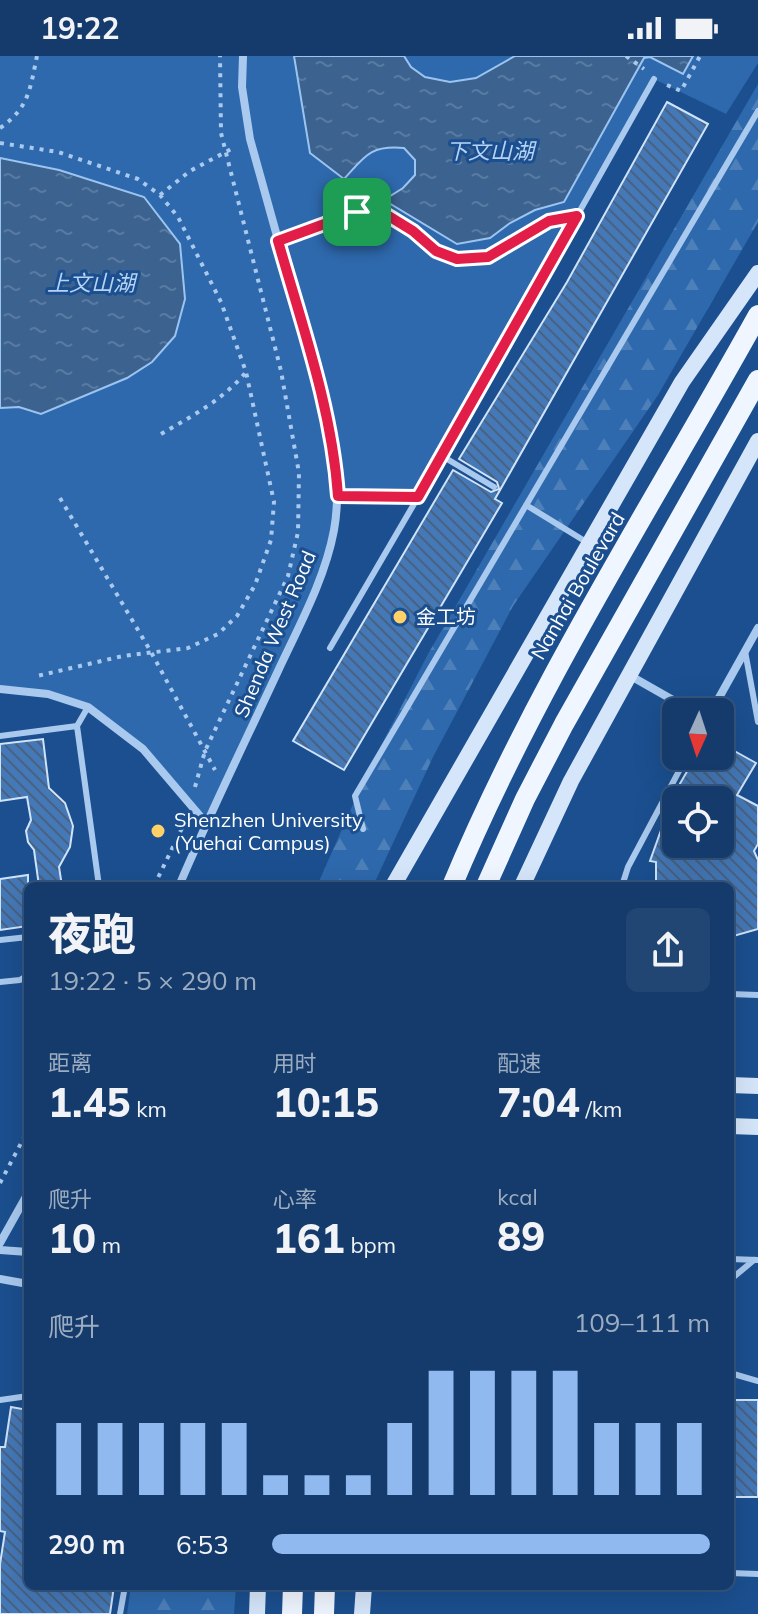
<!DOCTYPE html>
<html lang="zh">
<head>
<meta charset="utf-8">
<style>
  body { margin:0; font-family:Mulish,"Noto Sans SC",sans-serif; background:#214673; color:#f1f3f6; height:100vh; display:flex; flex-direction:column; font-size:30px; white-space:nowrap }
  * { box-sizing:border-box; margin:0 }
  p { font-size:26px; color:#9dadc1 }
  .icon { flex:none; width:44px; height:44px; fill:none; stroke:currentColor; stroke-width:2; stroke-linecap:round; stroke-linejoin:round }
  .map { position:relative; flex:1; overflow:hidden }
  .side { position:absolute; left:24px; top:826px; width:710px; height:708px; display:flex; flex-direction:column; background:#143b6b; border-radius:12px; box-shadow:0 8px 32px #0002,0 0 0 2px #33557e }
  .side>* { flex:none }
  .needle { width:52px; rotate:183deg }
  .buttons { position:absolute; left:662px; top:642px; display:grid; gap:16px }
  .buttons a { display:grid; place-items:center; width:72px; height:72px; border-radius:12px; background:#143b6b; box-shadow:0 8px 32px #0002,0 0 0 2px #33557e; font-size:40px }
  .pin { position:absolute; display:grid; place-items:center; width:68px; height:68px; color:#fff; margin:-34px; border-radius:16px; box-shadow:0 4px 12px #0006 }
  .round { display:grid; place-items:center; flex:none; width:84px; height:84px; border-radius:12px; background:#214673 }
  .headline { display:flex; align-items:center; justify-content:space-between; height:136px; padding:0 24px }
  h1 { font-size:44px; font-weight:800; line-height:60px }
  .figures { display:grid; grid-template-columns:repeat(3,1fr); gap:12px; height:136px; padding:8px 24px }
  .figures div { display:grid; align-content:center }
  .figures b { font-size:40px; font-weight:800 }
  .figures small { font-size:22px; font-weight:400 }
  .figures p { font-size:22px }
  .chart { height:224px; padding:16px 24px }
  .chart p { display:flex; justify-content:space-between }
  .chart svg { width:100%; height:144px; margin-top:8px; stroke:#90b9f0; stroke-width:6 }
  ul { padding:0 24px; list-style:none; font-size:26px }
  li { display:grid; grid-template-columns:128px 96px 1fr; align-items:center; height:60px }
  li i { height:20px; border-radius:10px; background:#90b9f0 }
  .status { display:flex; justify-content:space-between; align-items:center; height:56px; padding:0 40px; background:#143b6b; direction:ltr }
  .status svg { height:22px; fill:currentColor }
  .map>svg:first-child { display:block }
  .forest { fill:url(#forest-firs) }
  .park { fill:#2e69ad }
  .water { fill:url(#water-ripples); stroke:#9cc4f0; stroke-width:2 }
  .building { fill:url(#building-back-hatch); stroke:#cfe3fa; stroke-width:2; fill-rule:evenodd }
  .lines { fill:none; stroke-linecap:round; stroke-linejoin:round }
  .path { stroke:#a9c9ee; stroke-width:4; stroke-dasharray:4 6; stroke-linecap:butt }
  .service { stroke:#a9c9ee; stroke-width:6 }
  .minor { stroke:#a9c9ee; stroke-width:8 }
  .secondary { stroke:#d6e6fa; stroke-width:16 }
  .primary { stroke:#f0f6ff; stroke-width:20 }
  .route-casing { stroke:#fff; stroke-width:16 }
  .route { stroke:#e11d48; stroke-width:10 }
  .poi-dot { fill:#ffd166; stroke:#1b4f8f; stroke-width:3 }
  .labels { text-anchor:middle; stroke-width:6; stroke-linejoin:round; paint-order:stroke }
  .street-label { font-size:20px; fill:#fff; stroke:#1b4f8f }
  .poi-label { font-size:20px; fill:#fff; stroke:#1b4f8f; text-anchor:start }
  .water-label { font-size:22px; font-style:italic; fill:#b5d3f5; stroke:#1b4f8f }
</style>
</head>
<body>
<div class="status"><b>19:22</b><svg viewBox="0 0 49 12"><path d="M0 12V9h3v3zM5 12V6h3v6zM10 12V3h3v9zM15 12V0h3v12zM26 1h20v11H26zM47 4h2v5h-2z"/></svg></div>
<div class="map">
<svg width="758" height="1558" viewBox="0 0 758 1558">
  <defs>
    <pattern id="forest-firs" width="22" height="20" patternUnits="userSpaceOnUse" patternTransform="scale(2)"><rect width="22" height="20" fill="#2e69ad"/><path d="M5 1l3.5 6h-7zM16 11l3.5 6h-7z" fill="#4d80b9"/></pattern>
    <pattern id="water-ripples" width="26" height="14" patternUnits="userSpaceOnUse" patternTransform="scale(2)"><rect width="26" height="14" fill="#3c6290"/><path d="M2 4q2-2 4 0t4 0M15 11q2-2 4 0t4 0" fill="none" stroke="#597aa1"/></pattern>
    <pattern id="building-back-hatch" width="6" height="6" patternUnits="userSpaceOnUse" patternTransform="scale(2)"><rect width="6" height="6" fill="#4478b7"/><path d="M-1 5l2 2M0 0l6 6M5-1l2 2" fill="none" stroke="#486282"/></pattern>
  </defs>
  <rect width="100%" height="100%" fill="#1b4f8f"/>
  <!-- forest -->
  <path class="forest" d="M 758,28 L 758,166 L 658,339 L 513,550 L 433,701 L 373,830 L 317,830 L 365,721 L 428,598 Z
    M 131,1530 L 236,1530 L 234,1558 L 127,1558 Z"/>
  <!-- park -->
  <path class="park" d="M 0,0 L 758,0 L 758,7 L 726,58 L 654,23 L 418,441 L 338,440 L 322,515 L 206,767 L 143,693 L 88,651 L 48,638 L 0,633 Z"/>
  <!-- water -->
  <path class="water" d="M 294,0 L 404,0 L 411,11 L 425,21 L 450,26 L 476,22 L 515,0 L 693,0 L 683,18 L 650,1 L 644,2 L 564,146 L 535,154 L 510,167 L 490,182 L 457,188 L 384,144 L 403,132 L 415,119 L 415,104 L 404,92 C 370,89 365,100 344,123 L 310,97 Z
    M 0,102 L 59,114 L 144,141 L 180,188 L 185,243 L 175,280 L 152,306 L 127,322 L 41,358 L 19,351 L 0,352 Z"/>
  <!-- building -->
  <path class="building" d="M 667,46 L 708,68 L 495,443 L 502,447 L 344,714 L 293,685 L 453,414 L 491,436 L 499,433 L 497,426 L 459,403 L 567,226 Z
    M 43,683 L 49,732 L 65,747 L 73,770 L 70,791 L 59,811 L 62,830 L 39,830 L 34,794 L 28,786 L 26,775 L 31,764 L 27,741 L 0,745 L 0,688 Z
    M 720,687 L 756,707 L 737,739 L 758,750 L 758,788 L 754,795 L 758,804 L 758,873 L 730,881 L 730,830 L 656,830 L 656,806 L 650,805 L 674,738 L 696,700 L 720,700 ZM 676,744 L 720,744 L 720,788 L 676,788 Z
    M 28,819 L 28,870 L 0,874 L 0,823 Z
    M 730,1344 L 758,1344 L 758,1441 L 730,1441 Z
    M 11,1351 L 28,1354 L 28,1530 L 114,1530 L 110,1558 L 0,1558 L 0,1508 L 5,1476 L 0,1475 L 0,1391 L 5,1391 Z"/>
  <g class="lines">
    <!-- path -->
    <path class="path" d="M 626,0 L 644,13
      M 667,29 L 681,35 L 700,0
      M 0,72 C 29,52 30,33 37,0
      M 0,87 L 58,96 L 138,123 L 160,139 L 178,161 L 221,246 L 246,316 L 274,446 L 271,484 L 255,529 L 237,560 L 218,578 L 188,592 L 123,600 L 37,620
      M 160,139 L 190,115 L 235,91
      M 292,180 C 339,162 373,140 417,178 C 429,189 441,201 459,203 C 503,207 520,169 559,163
      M 161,378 C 192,360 223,344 246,316
      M 60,442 L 151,596 L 215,714
      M 195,731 L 205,695 L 288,520 L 298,476 L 299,417 L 281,315 L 221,77 L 220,0
      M 154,830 L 185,766
      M 0,1127 L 28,1074"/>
    <!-- service -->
    <path class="service" d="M 494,431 L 442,400 L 654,23
      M 338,440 L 418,441
      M 526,449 L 588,487
      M 330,592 L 442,400
      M 745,595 L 758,666
      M 77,670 L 88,651
      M 0,680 L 77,670 L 99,830
      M 363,773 L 355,740 L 758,55
      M 622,830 L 628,811 L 687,700
      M 0,884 L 28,881
      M 0,926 L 20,924 L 28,919
      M 730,938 L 758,939
      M 730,1203 L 758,1204
      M 730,1224 L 754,1204
      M 730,1317 L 758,1325
      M 0,1344 L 28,1340
      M 730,1517 L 758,1518
      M 120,1558 L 125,1530"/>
    <!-- minor -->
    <path class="minor" d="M 629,619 L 694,656
      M 0,633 L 48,638 L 88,651 L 143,693 L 206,767
      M 711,656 L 758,572
      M 179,830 C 210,757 245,686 278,615 C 299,570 325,523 334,474 C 341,435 335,398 327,360 L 250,83 L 242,31 L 243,0
      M 0,1187 L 28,1137
      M 0,1194 L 28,1196
      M 0,1223 L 28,1228"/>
    <!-- secondary -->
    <path class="secondary" d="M 393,830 L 682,326 L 758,217
      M 522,830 L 571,725 L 758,385
      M 730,1029 L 758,1030
      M 730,1070 L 758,1071
      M 257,1558 L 258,1530
      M 362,1558 L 364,1530"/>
    <!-- primary -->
    <path class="primary" d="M 452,830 C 535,631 653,448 758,259
      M 486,830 L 525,743 L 564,668 L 758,324
      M 292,1558 L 293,1530
      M 324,1558 L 325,1530"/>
  </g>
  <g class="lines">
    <defs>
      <path id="route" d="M 357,156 L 387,159 L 413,175 L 436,195 L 457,203 L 488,201 L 549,165 L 577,160 L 418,441 L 338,440 C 332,353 302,269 278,185 Z"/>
    </defs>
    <!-- route casing -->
    <use href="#route" class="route-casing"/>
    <!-- route -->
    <use href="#route" class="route"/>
  </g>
  <!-- markers -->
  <g class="poi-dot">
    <circle cx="400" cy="561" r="8"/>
    <circle cx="158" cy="775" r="8"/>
  </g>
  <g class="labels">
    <!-- street labels -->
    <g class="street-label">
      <text transform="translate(578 530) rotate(-60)" y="7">Nanhai Boulevard</text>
      <text transform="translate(275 578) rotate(-67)" y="7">Shenda West Road</text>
    </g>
    <!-- poi labels -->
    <g class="poi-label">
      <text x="416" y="568">金工坊</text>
      <text x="174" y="771">Shenzhen University<tspan x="174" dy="23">(Yuehai Campus)</tspan></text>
    </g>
    <!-- water labels -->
    <g class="water-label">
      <text x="490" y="103">下文山湖</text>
      <text x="91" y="235">上文山湖</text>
    </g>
  </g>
</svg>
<div class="buttons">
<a><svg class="needle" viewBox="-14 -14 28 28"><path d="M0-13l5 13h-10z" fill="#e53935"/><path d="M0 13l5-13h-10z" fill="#9dadc1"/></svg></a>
<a><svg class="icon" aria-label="locate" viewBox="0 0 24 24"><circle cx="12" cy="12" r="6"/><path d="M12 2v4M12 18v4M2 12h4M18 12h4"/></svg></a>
</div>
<div class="pin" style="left:357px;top:156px;background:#1e9e55"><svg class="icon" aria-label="arrive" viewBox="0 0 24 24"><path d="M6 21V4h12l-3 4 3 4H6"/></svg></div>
<section class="side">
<div class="headline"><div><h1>夜跑</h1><p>19:22 · 5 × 290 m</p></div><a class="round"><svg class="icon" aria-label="share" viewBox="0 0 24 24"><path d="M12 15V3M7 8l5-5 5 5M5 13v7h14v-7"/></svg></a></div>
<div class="figures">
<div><p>距离</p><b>1.45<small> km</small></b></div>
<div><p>用时</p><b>10:15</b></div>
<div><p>配速</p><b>7:04<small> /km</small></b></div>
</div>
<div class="figures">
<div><p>爬升</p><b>10<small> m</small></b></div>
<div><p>心率</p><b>161<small> bpm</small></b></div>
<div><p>kcal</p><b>89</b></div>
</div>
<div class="chart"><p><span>爬升</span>109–111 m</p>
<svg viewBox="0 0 160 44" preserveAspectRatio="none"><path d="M5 44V22M15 44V22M25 44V22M35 44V22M45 44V22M55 44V38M65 44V38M75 44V38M85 44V22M95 44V6M105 44V6M115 44V6M125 44V6M135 44V22M145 44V22M155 44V22"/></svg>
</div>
<ul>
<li><b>290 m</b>6:53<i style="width:100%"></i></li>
</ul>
</section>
</div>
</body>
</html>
